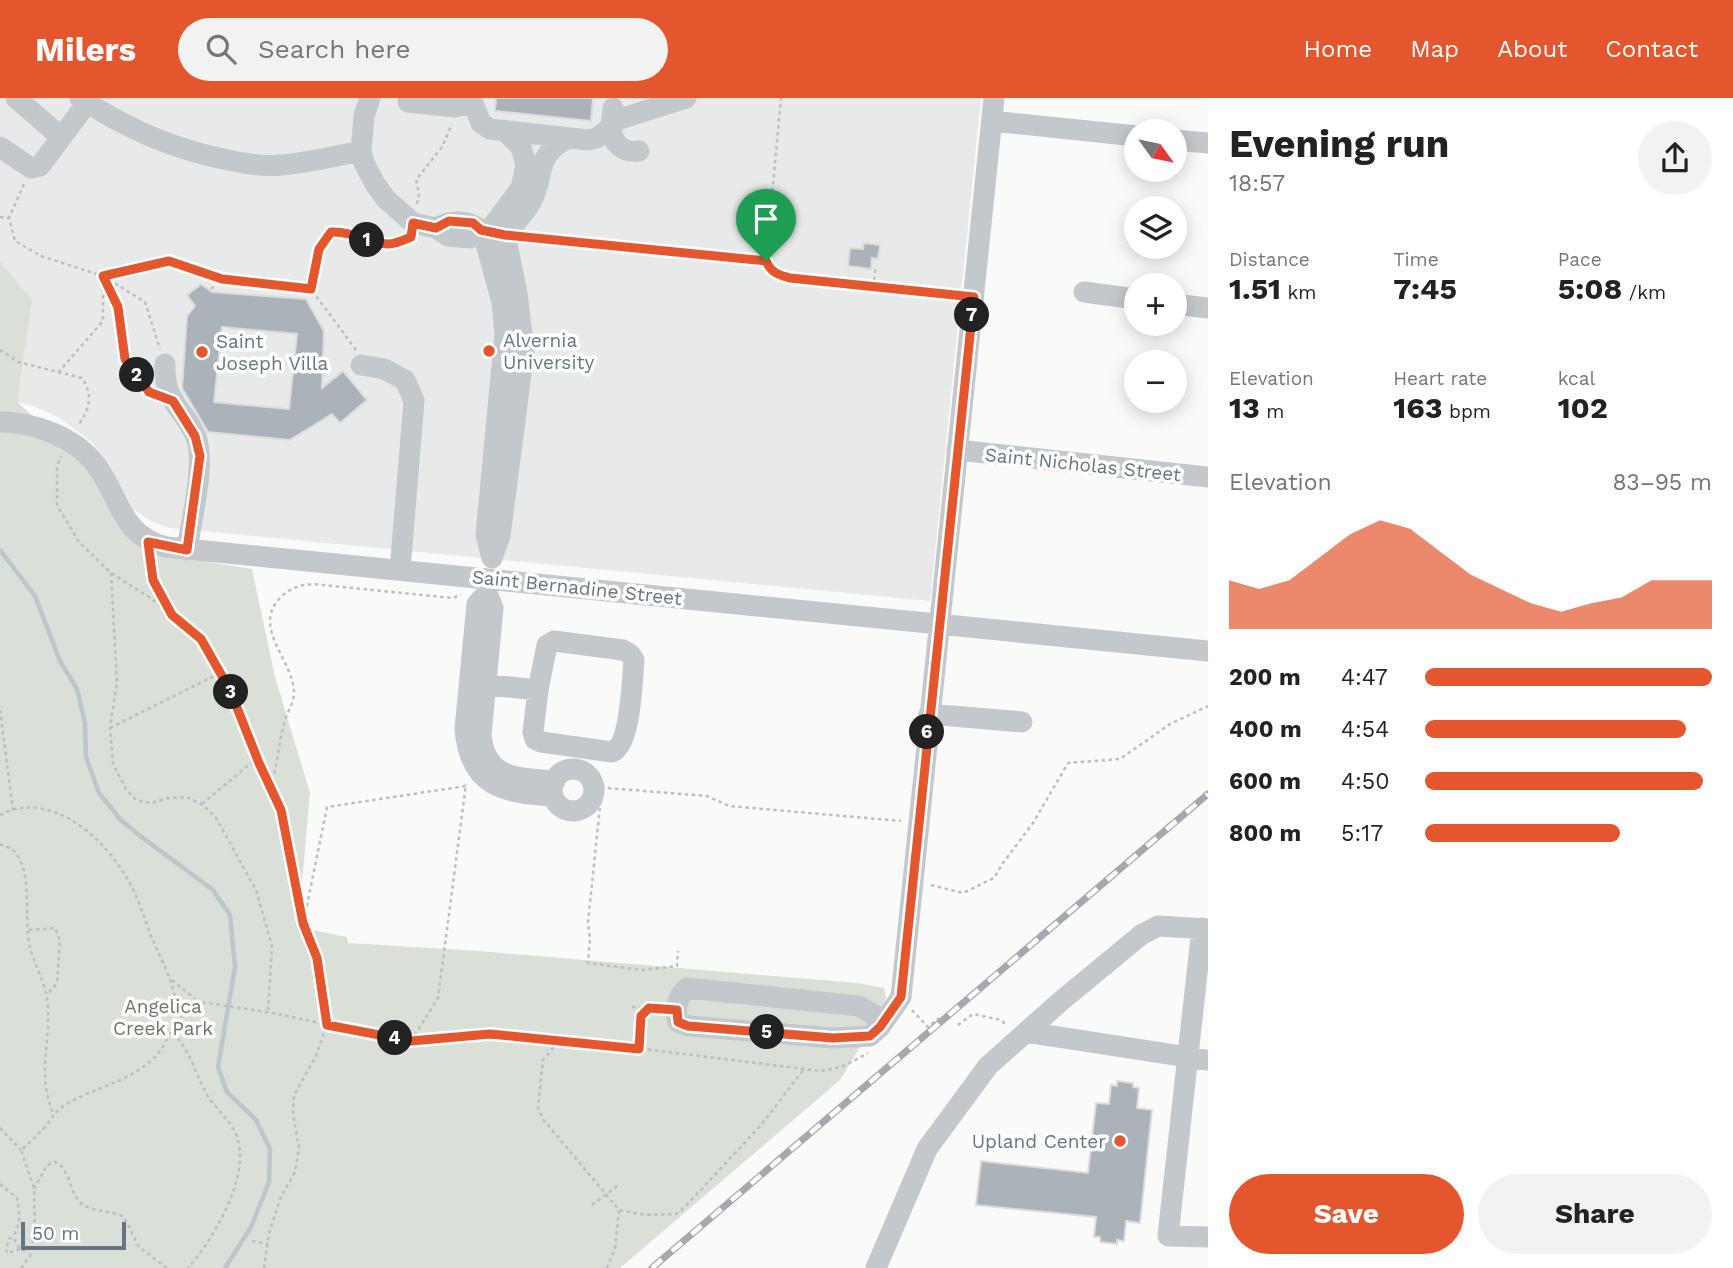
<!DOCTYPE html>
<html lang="en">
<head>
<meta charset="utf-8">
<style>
  body { margin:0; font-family:"Work Sans",sans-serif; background:#f2f2f2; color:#222; height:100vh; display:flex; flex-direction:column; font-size:26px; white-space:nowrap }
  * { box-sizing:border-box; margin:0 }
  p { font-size:23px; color:#767676 }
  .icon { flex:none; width:38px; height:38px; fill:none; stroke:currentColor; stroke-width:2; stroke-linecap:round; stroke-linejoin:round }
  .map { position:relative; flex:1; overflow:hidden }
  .drawer { display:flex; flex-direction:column; background:#fff; width:525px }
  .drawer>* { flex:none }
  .needle { width:46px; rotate:123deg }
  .fabs { position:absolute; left:1124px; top:21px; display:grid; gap:14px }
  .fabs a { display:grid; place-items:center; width:63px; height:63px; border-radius:50%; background:#fff; box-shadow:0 4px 18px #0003; font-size:35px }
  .scale { position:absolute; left:21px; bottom:18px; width:105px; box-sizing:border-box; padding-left:7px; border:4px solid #657683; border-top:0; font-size:19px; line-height:24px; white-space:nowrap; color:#657683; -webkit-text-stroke:5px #fff; paint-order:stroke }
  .pin { position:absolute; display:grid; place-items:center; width:60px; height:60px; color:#fff; margin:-72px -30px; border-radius:50% 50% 50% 0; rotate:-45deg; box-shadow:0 0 7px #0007 }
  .pin .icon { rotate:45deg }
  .km { position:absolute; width:35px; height:35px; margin:-18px; border-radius:50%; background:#222; color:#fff; font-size:19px; line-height:35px; text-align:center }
  .round { display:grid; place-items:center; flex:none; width:74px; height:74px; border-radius:37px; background:#f2f2f2 }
  .summary { display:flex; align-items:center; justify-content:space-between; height:119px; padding:0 21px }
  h1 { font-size:38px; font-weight:700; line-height:52px }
  .stats { display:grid; grid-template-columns:repeat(3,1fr); gap:10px; height:119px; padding:7px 21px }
  .stats div { display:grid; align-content:center }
  .stats b { font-size:30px; font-weight:700 }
  .stats small { font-size:19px; font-weight:400 }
  .stats p { font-size:19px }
  .chart { height:196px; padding:14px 21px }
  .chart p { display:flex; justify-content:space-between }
  .chart svg { width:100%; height:126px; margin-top:7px; fill:#e4572e; opacity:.7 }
  .button { display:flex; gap:14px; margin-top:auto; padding:14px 21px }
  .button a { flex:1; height:80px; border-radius:42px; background:#e4572e; color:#fff; font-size:28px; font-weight:700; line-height:80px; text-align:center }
  .button a+a { background:#f2f2f2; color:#222 }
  ul { padding:0 21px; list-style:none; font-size:23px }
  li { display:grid; grid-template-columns:112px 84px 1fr; align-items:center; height:52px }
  li i { height:18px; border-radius:9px; background:#e4572e }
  header { display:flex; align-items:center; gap:42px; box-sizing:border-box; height:98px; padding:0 35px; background:#e4572e; color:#fff }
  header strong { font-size:33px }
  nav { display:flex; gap:38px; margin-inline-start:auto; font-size:24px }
  .search { width:490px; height:63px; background:#f2f2f2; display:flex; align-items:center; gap:18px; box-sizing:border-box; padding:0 24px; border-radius:38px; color:#767676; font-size:26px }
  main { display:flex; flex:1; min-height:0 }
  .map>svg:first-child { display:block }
  .built { fill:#e8e9e9 }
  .green { fill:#dadfd7 }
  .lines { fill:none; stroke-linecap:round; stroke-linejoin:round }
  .stream { stroke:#bbc7cb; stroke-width:4.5 }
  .building { fill:#aab3b9; stroke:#dcdcda; stroke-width:2; fill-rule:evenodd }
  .path { stroke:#bbbfc2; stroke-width:2.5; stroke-dasharray:3.5 3.5; stroke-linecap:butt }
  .minor { stroke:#c3c8cc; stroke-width:21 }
  .rail-casing { stroke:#a2aab0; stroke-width:7 }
  .rail { stroke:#fff; stroke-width:4.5; stroke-dasharray:13; stroke-linecap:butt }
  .route-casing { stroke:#fff; stroke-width:14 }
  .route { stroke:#e4572e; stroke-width:9 }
  .poi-dot { fill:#e4572e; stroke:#fff; stroke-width:2.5 }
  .labels { text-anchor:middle; stroke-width:7; stroke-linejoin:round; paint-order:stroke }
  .poi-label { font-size:19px; fill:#657683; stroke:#fff; text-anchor:start }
  .street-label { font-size:19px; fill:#657683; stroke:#fff }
  .park-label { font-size:19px; fill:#687a64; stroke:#fff }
</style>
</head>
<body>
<header>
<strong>Milers</strong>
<div class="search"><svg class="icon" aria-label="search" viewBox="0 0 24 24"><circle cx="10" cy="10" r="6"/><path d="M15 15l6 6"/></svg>Search here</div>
<nav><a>Home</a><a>Map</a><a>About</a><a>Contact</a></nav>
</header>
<main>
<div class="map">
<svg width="1208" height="1170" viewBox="0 0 1208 1170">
  <rect width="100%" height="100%" fill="#fafaf8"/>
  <!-- built -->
  <path class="built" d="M 0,0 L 981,0 L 930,503 L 170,430 L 152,424 L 133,411 L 108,366 L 92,344 L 58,319 L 33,308 L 16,304 L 31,202 L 0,163 Z"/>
  <!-- green -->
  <path class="green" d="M 0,163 L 32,202 L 17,304 L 82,362 L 121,426 L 144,454 L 252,471 L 275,579 L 310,695 L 298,829 L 347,839 L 348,845 L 478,853 L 857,885 L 884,890 L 886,900 L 865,941 L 840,982 L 620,1170 L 0,1170 Z"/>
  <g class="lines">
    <!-- stream -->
    <path class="stream" d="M 0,452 L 35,498 L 60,563 L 77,591 L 85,625 L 86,659 L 99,695 L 121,722 L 139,737 L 213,792 L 230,817 L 235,869 L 218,969 L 227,994 L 256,1022 L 270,1051 L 269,1084 L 251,1129 L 225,1170"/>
  </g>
  <!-- building -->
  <path class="building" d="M 496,0 L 593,0 L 591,23 L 495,13 Z
    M 864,145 L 880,147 L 878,161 L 872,160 L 871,171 L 848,168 L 850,150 L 863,151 Z
    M 201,186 L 212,194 L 306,201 L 324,233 L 322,290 L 343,273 L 367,302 L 340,325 L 332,316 L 290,342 L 208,334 L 182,290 L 187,218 L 195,208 L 187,197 ZM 222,229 L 297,236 L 289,311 L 214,304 Z
    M 1117,983 L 1133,985 L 1133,989 L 1139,990 L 1137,1010 L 1152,1012 L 1140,1125 L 1126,1123 L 1124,1143 L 1117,1142 L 1117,1146 L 1100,1144 L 1100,1139 L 1094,1139 L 1096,1119 L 976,1107 L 981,1063 L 1088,1075 L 1096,1005 L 1109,1006 L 1111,987 L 1117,988 Z"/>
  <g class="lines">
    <!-- path -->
    <path class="path" d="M 24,86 L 9,120 L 15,143 L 41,158 L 103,178 L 103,223 L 58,275
      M 417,106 L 419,96 L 416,82 L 442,49 L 452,26
      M 0,119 L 9,120
      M 525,139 L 766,163 C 771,175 779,177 790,180 L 957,198
      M 766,163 L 781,0
      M 103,178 L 145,204 L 160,251
      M 104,178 L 169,163 L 222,181
      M 105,181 L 119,209 L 125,261 L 151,295
      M 873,189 L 876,168
      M 211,191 L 222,181 L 311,191
      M 0,252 L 18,264 L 82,280 C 94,298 89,311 78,328
      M 356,252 L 311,191 L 319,151 L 331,134 C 364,133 371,152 408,141
      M 150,462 L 153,482 L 170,514
      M 111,475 L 117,584 L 110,630 L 113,666 L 126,691 L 136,702 L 151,705 L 168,700 L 187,699 L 203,707 L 216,720 L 256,792 L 272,848 L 268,912
      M 0,612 L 13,712
      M 110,630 L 220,575
      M 270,689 C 278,668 278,647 284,626 C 286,616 293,607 294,596 C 295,564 251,530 280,500 C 290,490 299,487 313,486 L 452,500 L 461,497
      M 594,689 L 707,698 L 729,708 L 901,723
      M 602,689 L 588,824 L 590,841 L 588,865 L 642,872 L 677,868 L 678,853
      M 202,706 L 256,661
      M 0,717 C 6,714 14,711 20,710 C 66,704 109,747 129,784 C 139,801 144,820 151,838 C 163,866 176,888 178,918
      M 0,746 C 4,748 11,750 14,753 C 35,776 22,825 31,853 C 37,872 47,888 48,909 C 50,949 37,974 53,1015
      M 931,787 L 963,795 L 994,780 L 1003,765 L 1033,725 L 1068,665 L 1120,661 L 1170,626 L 1208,608
      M 304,822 L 327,709 L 466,688
      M 29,832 L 55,830 L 60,842 L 57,885 L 47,897
      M 172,882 L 199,904
      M 632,909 L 659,911
      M 912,912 L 928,929 L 939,920
      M 958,927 L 973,916 L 1001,922 L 1007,928
      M 173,935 C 190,952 195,975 206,995 C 215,1011 231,1022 237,1039 C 251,1079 213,1141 188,1170
      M 411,943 L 438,900 L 466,686
      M 558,944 L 543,962 L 538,1009 L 542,1020 L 619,1112 L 646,1117 L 676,1116 L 685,1109 L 762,1026 L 804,971
      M 639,949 L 641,918 L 649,910
      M 0,1030 L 21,1052
      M 0,1086 L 17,1100 C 20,1116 21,1125 13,1139
      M 34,1091 L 47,1067 L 55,1064 C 71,1071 68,1093 81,1105 C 93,1115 111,1112 124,1119 L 139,1149 L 167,1170
      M 592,1107 L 620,1086
      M 252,1143 L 268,1146
      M 20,1151 L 7,1155 L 6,1151 L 9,1141 L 13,1139 L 20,1151 L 29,1155
      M 21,1170 L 30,1158 L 35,1131 L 34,1090 L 21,1052 C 29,1045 37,1038 44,1030 C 52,1021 54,1014 65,1007 C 94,989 128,985 154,960 C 170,944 178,907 201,905 C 211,904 222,908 232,909 C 265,913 295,919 327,927 L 317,860 L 303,825 L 281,712 L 259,665 L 230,592 L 201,541 L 149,499 L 111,475 L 79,444 L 57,407 L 57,368 L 61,358
      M 264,1170 L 269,1135 L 281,1099 L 295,1074 L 299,1049 L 293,1016 L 294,997 L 316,958 L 327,927 L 411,943 L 490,936 L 551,944 L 635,950 L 821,973 L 844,968 L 868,955
      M 607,1170 L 615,1150 L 619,1112"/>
    <!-- minor -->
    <path class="minor" d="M 16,0 L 61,39
      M 80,0 C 125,30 170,50 223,61 C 242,65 262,69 281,67 C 308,65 335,58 361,53
      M 370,0 L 364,18 L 361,53 L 364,65 L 375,86 L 386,101 L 413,125 L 436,130 L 448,138 L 470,140 L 481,132 C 467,121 451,122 436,130
      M 471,0 L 481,25 L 490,31 L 588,42 L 597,40 L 611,29 L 613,10
      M 408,4 L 454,9 L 473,5
      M 992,23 L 1136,38
      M 504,32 L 521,49 L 526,67 L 521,90 L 488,134 L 486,146 L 502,204 L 505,236 L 486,437 L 492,460 L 500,438 L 524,253 L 517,195 L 505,137
      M 1174,42 L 1208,45
      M 0,49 L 31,70 L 40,68 L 87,5
      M 639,53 C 622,55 612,45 611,29 L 617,22 L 686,0
      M 505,137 C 513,127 523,117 530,106 C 547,78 531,60 568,40
      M 1084,194 L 1136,201
      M 1174,206 L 1208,210
      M 165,266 C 164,307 183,307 196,339 C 206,365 191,423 187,452
      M 361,267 L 384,271 L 405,282 L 414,303 L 400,472
      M 0,324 C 34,324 75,339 96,367 C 121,400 120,437 166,449 L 1208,553
      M 957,352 L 1208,379
      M 471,585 L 538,592 L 533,634 L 535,641 L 541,644 L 612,654 C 631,647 632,582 634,562 L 630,556 L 623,552 L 554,543 L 547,547 L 538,592
      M 929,616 L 1022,624
      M552 692a21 21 0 1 1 42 0a21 21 0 1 1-42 0Z
      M 553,698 C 503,695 470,689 465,631 L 477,506 L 487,495 L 493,510 L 481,637 C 485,682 519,680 555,683
      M 1202,830 L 1168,1138 L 1208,1139
      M 880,929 L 873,916 L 859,908 L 687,890 C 677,899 674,910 678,924 L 689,928 L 833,940 L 870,938 L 880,929 L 901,899 L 994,0
      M 1026,934 L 1208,962
      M 876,1170 L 927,1051 L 988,968 L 1061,903 L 1141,837 L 1158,828 L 1208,831"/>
    <defs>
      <path id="rail" d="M 652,1170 L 1208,696"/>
    </defs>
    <!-- rail casing -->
    <use href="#rail" class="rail-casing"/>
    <!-- rail -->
    <use href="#rail" class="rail"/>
  </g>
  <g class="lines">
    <defs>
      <path id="route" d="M 449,123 L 473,125 L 481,132 L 505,137 L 766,163 C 771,175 779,177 790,180 L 974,199 L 901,899 L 880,929 L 870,938 L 833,940 L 688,928 L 678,924 L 677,912 L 649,910 L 641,918 L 639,951 L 490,936 L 411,943 L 327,927 L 317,860 L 303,825 L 281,712 L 259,665 L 230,592 L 201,541 L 172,517 L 153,482 L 148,444 L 187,452 L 200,358 L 195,338 L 173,303 L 149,294 L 125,261 L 118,209 L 103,178 L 169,163 L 222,181 L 311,191 L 319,151 L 331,134 C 354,133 367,146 388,146 C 396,146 404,142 411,139 L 413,125 L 436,130 Z"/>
    </defs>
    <!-- route casing -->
    <use href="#route" class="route-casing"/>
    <!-- route -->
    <use href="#route" class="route"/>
  </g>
  <!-- markers -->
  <g class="poi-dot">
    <circle cx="489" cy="253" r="7"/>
    <circle cx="202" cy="254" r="7"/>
    <circle cx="1120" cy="1043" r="7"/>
  </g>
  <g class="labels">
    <!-- poi labels -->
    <g class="poi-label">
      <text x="503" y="249">Alvernia<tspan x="503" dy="22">University</tspan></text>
      <text x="216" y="250">Saint<tspan x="216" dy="22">Joseph Villa</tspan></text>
      <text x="1106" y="1050" text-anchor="end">Upland Center</text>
    </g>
    <!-- street labels -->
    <g class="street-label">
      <text transform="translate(1083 366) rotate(6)" y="7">Saint Nicholas Street</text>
      <text transform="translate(577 489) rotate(6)" y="7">Saint Bernadine Street</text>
    </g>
    <!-- park labels -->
    <g class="park-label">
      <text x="163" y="915">Angelica<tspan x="163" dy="22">Creek Park</tspan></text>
    </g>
  </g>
</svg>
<div class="fabs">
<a><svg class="needle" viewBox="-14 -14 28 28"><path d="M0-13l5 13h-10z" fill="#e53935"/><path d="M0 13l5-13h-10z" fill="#767676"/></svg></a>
<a><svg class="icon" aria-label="layers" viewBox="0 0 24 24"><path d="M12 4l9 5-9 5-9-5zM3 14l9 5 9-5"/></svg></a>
<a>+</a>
<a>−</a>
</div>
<div class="scale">50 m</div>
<div class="pin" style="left:766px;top:163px;background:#1e9e55"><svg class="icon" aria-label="arrive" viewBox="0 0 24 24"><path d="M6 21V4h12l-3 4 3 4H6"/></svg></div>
<b class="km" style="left:367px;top:142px">1</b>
<b class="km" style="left:137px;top:277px">2</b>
<b class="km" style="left:231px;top:594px">3</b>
<b class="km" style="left:395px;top:940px">4</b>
<b class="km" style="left:767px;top:934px">5</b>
<b class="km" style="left:927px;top:634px">6</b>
<b class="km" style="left:972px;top:217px">7</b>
</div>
<section class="drawer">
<div class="summary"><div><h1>Evening run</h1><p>18:57</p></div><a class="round"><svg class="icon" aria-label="share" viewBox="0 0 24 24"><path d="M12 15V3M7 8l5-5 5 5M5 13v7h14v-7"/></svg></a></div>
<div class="stats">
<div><p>Distance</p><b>1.51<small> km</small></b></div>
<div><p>Time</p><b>7:45</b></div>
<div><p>Pace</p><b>5:08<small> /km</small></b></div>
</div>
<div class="stats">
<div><p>Elevation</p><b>13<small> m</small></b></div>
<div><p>Heart rate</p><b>163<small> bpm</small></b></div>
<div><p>kcal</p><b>102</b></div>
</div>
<div class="chart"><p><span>Elevation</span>83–95 m</p>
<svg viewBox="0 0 160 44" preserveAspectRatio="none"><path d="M0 44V27L10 30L20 27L30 19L40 11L50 6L60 9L70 17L80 25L90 30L100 35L110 38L120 35L130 33L140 27L150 27L160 27V44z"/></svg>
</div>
<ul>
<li><b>200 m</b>4:47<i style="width:100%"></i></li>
<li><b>400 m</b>4:54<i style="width:91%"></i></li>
<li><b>600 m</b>4:50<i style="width:97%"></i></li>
<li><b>800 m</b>5:17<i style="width:68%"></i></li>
</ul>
<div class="button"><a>Save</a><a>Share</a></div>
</section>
</main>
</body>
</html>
